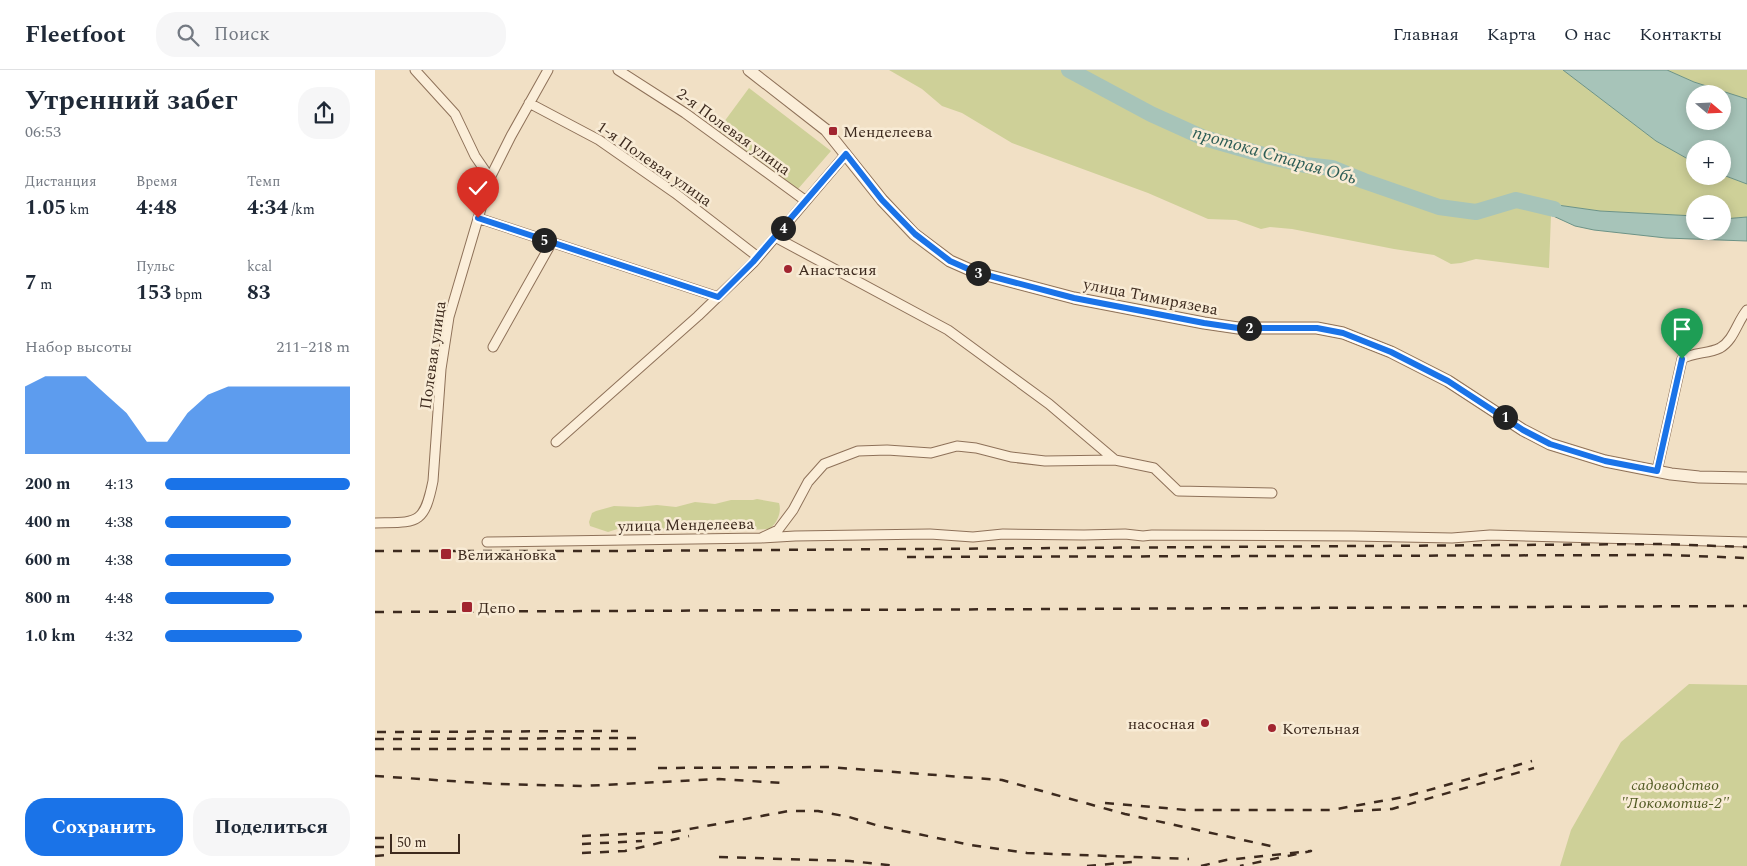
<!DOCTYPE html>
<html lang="ru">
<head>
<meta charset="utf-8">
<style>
  body { margin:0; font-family:Spectral,serif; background:#f6f6f7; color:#1f2937; height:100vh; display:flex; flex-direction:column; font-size:19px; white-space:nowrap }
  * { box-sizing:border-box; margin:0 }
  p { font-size:16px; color:#747a83 }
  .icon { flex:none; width:28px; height:28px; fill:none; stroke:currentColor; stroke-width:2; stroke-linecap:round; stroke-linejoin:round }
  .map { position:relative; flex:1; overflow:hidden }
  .drawer { display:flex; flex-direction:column; background:#fff; width:375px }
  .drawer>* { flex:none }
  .needle { width:32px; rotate:109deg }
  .fabs { position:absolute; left:1311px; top:15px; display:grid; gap:10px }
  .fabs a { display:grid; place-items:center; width:45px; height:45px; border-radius:50%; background:#fff; box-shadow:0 2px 12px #0003; font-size:25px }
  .scale { position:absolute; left:15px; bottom:12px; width:70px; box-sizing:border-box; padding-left:5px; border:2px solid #3d2a1e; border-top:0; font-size:14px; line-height:18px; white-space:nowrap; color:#3d2a1e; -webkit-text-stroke:4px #f8ebd5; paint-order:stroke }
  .pin { position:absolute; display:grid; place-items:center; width:42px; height:42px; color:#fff; margin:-51px -21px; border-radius:50% 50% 50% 0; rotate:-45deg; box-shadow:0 0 5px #0007 }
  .pin .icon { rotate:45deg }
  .km { position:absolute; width:25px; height:25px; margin:-12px; border-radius:50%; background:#222; color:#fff; font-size:14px; line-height:25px; text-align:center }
  .round { display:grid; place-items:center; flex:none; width:52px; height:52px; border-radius:20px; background:#f6f6f7 }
  .head { display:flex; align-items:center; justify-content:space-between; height:85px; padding:0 25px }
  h1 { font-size:28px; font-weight:700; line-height:38px }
  .metrics { display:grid; grid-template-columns:repeat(3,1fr); gap:8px; height:85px; padding:5px 25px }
  .metrics div { display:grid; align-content:center }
  .metrics b { font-size:21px; font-weight:700 }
  .metrics small { font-size:14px; font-weight:400 }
  .metrics p { font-size:14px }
  .chart { height:140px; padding:10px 25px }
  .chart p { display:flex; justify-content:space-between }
  .chart svg { width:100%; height:90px; margin-top:5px; fill:#1a73e8; opacity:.7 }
  .action { display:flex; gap:10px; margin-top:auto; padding:10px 25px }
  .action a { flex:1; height:58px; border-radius:20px; background:#1a73e8; color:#fff; font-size:20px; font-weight:700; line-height:58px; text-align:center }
  .action a+a { background:#f6f6f7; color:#1f2937 }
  ul { padding:0 25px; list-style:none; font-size:16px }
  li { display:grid; grid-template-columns:80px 60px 1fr; align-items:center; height:38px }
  li i { height:12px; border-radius:6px; background:#1a73e8 }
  header { display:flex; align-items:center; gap:30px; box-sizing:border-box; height:70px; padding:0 25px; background:#fff; border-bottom:1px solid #e0e1e3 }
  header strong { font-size:24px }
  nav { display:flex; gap:28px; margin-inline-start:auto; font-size:18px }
  .search { width:350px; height:45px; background:#f6f6f7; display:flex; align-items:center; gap:12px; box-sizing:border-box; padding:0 18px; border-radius:20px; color:#747a83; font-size:19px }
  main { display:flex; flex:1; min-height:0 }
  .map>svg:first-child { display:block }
  .green { fill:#ced098 }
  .water { fill:#a7c4b9; stroke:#6c9387; fill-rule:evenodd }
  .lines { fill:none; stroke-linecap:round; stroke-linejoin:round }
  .river { stroke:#a7c4b9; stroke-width:16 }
  .minor-casing { stroke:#8e7159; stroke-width:11 }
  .tertiary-casing { stroke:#8e7159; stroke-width:13 }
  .minor { stroke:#fbeed9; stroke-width:9 }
  .tertiary { stroke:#fbeed9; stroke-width:11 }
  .rail { stroke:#3d2a1e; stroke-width:2.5; stroke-dasharray:9 9; stroke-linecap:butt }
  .route-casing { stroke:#fff; stroke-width:10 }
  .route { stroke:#1a73e8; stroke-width:6 }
  .poi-dot { fill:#a12530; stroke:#f8ebd5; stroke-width:2 }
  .labels { text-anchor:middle; stroke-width:5; stroke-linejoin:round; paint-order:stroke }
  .street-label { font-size:16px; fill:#3d2a1e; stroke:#f8ebd5 }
  .poi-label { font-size:16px; fill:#3d2a1e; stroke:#f8ebd5; text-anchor:start }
  .park-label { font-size:16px; font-style:italic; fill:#515a23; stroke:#f8ebd5 }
  .water-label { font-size:18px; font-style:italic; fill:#2d5d56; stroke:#f8ebd5 }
</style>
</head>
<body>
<header>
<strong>Fleetfoot</strong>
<div class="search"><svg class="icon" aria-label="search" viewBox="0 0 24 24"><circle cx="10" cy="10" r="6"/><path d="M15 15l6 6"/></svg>Поиск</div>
<nav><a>Главная</a><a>Карта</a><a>О нас</a><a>Контакты</a></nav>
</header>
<main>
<section class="drawer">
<div class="head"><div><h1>Утренний забег</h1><p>06:53</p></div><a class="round"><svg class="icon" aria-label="share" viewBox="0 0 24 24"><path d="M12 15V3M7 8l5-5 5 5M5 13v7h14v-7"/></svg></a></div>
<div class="metrics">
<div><p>Дистанция</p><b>1.05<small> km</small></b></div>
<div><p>Время</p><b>4:48</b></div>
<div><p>Темп</p><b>4:34<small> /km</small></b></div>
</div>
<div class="metrics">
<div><b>7<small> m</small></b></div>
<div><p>Пульс</p><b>153<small> bpm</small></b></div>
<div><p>kcal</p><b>83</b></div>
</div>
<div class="chart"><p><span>Набор высоты</span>211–218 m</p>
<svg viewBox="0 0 160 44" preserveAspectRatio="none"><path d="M0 44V11L10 6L20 6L30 6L40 15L50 24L60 38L70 38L80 24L90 15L100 11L110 11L120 11L130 11L140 11L150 11L160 11V44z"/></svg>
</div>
<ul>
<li><b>200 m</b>4:13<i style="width:100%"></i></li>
<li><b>400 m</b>4:38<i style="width:68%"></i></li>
<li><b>600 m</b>4:38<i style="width:68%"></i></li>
<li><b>800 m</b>4:48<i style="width:59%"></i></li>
<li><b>1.0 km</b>4:32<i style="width:74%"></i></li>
</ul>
<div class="action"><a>Сохранить</a><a>Поделиться</a></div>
</section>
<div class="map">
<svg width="1372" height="796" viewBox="0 0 1372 796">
  <rect width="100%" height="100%" fill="#f1e0c5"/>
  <!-- green -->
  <path class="green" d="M 514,0 L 1188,0 L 1281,71 L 1320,93 L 1320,106 L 1348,105 L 1372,114 L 1372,147 L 1348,149 L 1348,134 L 1320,134 L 1320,146 L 1225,141 L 1156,131 L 1176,145 L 1174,198 L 1101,189 L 1086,193 L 1076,194 L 1059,185 L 1019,179 L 917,159 L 895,157 L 886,159 L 861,150 L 833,149 L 773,123 L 637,73 L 587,43 L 567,36 L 547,19 Z
    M 1292,0 L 1372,0 L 1372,29 L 1319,12 Z
    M 374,18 L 456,81 L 423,119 L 343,60 Z
    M 382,429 L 404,433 C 407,442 402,454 394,459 L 317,462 L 301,459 L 268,460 L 252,456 L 233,462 L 215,456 L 214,452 L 217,443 L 221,441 L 239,436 L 263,437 L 282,435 L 301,437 L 320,432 L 340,434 L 356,430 L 378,430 Z
    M 1314,614 L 1372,615 L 1372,796 L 1185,796 L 1196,760 L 1246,672 Z"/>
  <!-- water -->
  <path class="water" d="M 1188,0 L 1292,0 L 1319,12 L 1372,29 L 1372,114 L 1348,105 L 1348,79 L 1320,79 L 1320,93 L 1281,71 ZM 1320,24 L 1348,24 L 1348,51 L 1320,51 Z
    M 1154,131 L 1225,141 L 1320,146 L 1320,161 L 1348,161 L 1348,149 L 1372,147 L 1372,171 L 1291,168 L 1219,160 L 1200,156 L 1176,145 Z"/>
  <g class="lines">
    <!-- river -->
    <path class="river" d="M 694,0 L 776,44 L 829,68 L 896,87 L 930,95 L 957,98 L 989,111 L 1064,137 L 1101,142 L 1141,130 L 1179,139"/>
    <defs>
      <path id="minor" d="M 40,0 L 80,44 L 100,86 L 115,108
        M 243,0 L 310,43 L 431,131
        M 154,33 L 224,70 L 300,123 L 383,187
        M 103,148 L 343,227
        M 400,167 L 573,260 L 674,334 L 740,390 L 779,398 L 803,421 L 897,423
        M 118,277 L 177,172
        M 181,372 L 323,246 L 379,192 L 471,84
        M 1282,401 L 1307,289 C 1319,282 1333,284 1345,278 C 1359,270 1362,252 1372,240
        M 0,453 C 42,452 49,456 58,411 L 66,299 L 74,247 L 115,108 L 136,66 L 173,0
        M 386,468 L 420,466 L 555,464 L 598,467 L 628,464 L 709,465 L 750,464 L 768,466 L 777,465 L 978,466 L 1077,468 L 1115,465 L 1372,472
        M 112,472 L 386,468 L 403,460 L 418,440 L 433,412 L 449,394 L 483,381 L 512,380 L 556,383 L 582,376 L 601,378 L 636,387 L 670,391 L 740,390"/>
      <path id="tertiary" d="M 374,0 L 451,60 L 507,130 L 539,164 L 575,191 L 600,202 L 699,228 L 829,253 L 863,258 L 942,258 L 968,263 L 1016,282 L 1073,311 L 1148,360 L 1175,374 L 1230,391 L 1296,404 L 1324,407 L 1372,408"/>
    </defs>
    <!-- minor casing -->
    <use href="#minor" class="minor-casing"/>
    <!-- tertiary casing -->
    <use href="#tertiary" class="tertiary-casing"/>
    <!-- minor -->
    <use href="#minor" class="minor"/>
    <!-- tertiary -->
    <use href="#tertiary" class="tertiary"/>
    <!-- rail -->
    <path class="rail" d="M 0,481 L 240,481 L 1289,474 L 1372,477
      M 532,487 L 1293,485 L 1372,488
      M 0,542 L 1372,536
      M 2,662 L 243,661
      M 0,669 L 261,668
      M 0,679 L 263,679
      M 283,698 L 453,697 L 627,710 L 750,744 L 900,777
      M 0,706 L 121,714 L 208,716 L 344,709 L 407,713
      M 730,733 L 812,740 L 956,740 L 1029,727 L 1157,691
      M 979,741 L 1017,739 L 1159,698
      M 207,766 L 298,762 L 414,741 L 443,741 L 474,747 L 504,756 L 596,775 L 652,783 L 814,789
      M 0,768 L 13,768
      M 207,774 L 267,771
      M 0,777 L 13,777
      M 207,783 L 250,781 L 314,766
      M 0,786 L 13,785
      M 344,787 L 475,791 L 522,796
      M 712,796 L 757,792
      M 826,796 L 851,790 L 936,781 L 865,796"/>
  </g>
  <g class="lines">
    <defs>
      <path id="route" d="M 103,148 L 343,227 L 378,192 L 471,84 L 507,130 L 540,164 L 575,191 L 600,202 L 699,228 L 829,253 L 863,258 L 942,258 L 968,263 L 1016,282 L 1073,311 L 1148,360 L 1175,374 L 1230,391 L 1282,401 L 1307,289"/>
    </defs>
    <!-- route casing -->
    <use href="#route" class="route-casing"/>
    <!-- route -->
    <use href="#route" class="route"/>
  </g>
  <!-- markers -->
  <g class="poi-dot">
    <rect x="453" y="56" width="10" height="10" rx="2.5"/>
    <circle cx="413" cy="199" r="5"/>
    <rect x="65" y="478" width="12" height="12" rx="2.5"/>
    <rect x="86" y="531" width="12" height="12" rx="2.5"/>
    <circle cx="830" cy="653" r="5"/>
    <circle cx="897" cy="658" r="5"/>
  </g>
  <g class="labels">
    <!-- street labels -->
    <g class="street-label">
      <text transform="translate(359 61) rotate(36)" y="6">2-я Полевая улица</text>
      <text transform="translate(280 93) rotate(35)" y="6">1-я Полевая улица</text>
      <text transform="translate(776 226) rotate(11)" y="6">улица Тимирязева</text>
      <text transform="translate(57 285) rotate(-82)" y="6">Полевая улица</text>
      <text transform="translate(311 454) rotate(-1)" y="6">улица Менделеева</text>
    </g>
    <!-- poi labels -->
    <g class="poi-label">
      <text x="468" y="67">Менделеева</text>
      <text x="423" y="205">Анастасия</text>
      <text x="82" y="490">Велижановка</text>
      <text x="103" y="543">Депо</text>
      <text x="820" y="659" text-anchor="end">насосная</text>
      <text x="907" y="664">Котельная</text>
    </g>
    <!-- park labels -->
    <g class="park-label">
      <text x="1300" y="720">садоводство<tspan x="1300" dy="18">"Локомотив-2"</tspan></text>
    </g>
    <!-- water labels -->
    <g class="water-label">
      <text transform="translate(900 85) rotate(16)" y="6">протока Старая Обь</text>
    </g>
  </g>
</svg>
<div class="fabs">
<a><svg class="needle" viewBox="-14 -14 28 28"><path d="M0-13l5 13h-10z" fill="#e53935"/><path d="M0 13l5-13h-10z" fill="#747a83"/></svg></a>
<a>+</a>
<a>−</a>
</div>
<div class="scale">50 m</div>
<div class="pin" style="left:1307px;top:289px;background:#1e9e55"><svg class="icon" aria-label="arrive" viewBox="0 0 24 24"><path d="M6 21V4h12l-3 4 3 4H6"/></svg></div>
<div class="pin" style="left:103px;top:148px;background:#d93025"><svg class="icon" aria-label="check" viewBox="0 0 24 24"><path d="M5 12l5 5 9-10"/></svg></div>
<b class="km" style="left:1130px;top:347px">1</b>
<b class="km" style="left:874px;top:258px">2</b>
<b class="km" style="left:603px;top:203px">3</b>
<b class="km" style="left:408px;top:158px">4</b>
<b class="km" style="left:169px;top:170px">5</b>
</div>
</main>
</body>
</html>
